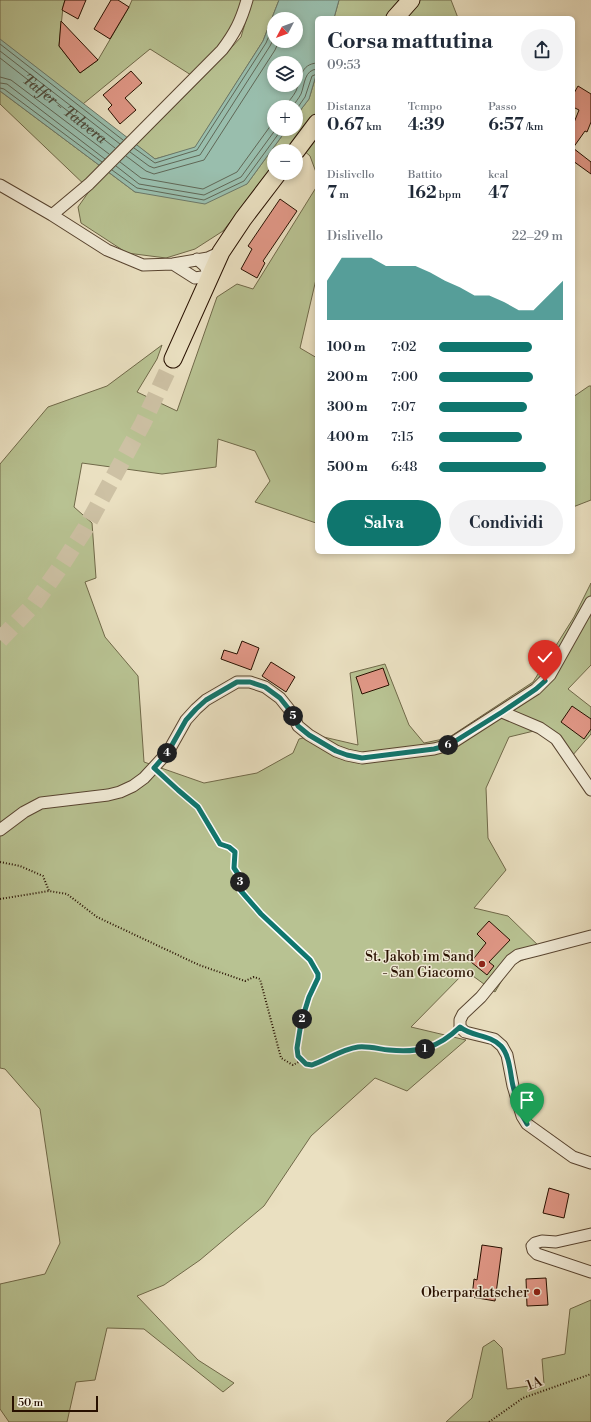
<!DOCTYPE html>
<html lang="it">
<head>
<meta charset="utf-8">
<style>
  body { margin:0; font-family:"Libre Bodoni",serif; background:#f2f2f3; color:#1f2937; height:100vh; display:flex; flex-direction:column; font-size:15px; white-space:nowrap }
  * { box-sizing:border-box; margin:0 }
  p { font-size:13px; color:#747a83 }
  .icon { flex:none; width:22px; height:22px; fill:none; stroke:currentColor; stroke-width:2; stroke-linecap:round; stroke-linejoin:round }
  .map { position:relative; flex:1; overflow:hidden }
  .details { position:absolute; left:315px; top:16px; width:260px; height:538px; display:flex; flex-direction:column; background:#fff; border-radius:6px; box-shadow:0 2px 6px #0003 }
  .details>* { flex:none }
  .needle { width:26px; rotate:229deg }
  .buttons { position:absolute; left:267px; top:12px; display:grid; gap:8px }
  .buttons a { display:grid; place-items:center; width:36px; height:36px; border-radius:50%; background:#fff; box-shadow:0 2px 6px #0003; font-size:20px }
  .scale { position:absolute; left:12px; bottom:10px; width:86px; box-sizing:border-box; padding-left:4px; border:2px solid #281000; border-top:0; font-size:11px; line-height:14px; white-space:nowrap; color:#281000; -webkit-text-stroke:3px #f1ebd7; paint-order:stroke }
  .pin { position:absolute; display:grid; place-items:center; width:34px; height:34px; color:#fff; margin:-41px -17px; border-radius:50% 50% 50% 0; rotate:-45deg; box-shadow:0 0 4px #0007 }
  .pin .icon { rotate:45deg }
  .km { position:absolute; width:20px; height:20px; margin:-10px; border-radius:50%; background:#222; color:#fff; font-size:11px; line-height:20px; text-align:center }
  .round { display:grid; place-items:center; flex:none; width:42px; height:42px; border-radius:21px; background:#f2f2f3 }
  .summary { display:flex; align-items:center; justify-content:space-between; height:68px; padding:0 12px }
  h1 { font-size:22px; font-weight:700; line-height:30px }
  .metrics { display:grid; grid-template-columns:repeat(3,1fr); gap:6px; height:68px; padding:4px 12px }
  .metrics div { display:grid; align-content:center }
  .metrics b { font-size:17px; font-weight:700 }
  .metrics small { font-size:11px; font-weight:400 }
  .metrics p { font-size:11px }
  .chart { height:112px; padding:8px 12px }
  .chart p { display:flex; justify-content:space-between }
  .chart svg { width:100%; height:72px; margin-top:4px; fill:#0f766e; opacity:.7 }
  .cta { display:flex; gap:8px; margin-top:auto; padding:8px 12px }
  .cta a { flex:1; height:46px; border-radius:24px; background:#0f766e; color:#fff; font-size:16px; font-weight:700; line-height:46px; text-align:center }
  .cta a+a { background:#f2f2f3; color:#1f2937 }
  ul { padding:0 12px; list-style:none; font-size:13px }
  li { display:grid; grid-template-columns:64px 48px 1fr; align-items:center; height:30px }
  li i { height:10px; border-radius:5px; background:#0f766e }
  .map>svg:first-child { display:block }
  .green { fill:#b8c292; stroke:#706949 }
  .water { fill:#99bead; stroke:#6c7868; fill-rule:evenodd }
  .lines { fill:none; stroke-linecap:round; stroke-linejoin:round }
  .shore { stroke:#606756; stroke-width:1 }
  .building { fill:#e09786; stroke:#281000 }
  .primary-tunnel { stroke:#cdc1a4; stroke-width:17; stroke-dasharray:17 8; stroke-linecap:butt }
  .street-casing { stroke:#584430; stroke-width:13 }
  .primary-casing { stroke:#281000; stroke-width:19 }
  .path { stroke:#281000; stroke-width:2; stroke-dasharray:1 2; stroke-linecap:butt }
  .street { stroke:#f1ebd7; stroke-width:11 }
  .primary { stroke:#eae0c1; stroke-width:17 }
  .route-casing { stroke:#fff; stroke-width:8 }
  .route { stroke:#0f766e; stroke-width:5 }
  .poi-dot { fill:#8f2418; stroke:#f1ebd7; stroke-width:1.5 }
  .labels { text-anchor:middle; stroke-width:3; stroke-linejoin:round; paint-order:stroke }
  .poi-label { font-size:14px; fill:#281000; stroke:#f1ebd7; text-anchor:end }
  .street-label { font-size:14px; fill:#281000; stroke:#f1ebd7 }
  .water-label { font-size:15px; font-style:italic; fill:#504d3d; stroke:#f1ebd7 }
</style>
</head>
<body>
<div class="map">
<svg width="591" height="1422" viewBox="0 0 591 1422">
  <rect width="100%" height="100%" fill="#eae0c1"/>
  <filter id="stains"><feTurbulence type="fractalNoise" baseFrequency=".005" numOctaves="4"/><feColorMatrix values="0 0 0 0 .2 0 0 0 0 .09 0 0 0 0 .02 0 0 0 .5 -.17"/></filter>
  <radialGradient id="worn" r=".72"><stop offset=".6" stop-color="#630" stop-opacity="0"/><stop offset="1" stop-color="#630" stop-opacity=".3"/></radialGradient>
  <!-- green -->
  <path class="green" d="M 0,0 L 65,0 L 63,7 L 59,46 L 80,73 L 98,60 L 129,7 L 132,0 L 242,0 L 239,15 L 228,36 L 191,75 L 150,49 L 83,104 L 0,40 Z
    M 252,0 L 279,0 L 263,41 L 195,148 L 155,159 L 136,145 L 221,59 L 241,37 Z
    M 339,0 L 451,0 L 458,18 L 334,18 Z
    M 317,72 L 317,117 L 286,151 L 274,151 L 274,166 L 223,231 L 195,249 L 166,258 L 127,253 L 81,223 L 78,207 L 90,190 L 0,104 L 0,91 L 135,192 L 247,184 L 287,129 L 296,129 L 296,116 L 309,99 Z
    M 317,130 L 317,175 L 310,156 L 302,149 Z
    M 317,186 L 317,275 L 300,348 L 317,358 L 317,522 L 316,523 L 255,502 L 270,481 L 255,451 L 218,439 L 216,467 L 162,474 L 82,463 L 74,507 L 92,523 L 96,578 L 85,582 L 105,637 L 138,676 L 144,762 L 204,783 L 257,773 L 293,753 L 299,739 L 315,735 L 358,745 L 350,673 L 385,664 L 409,725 L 424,743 L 448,738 L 533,682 L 574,617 L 591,583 L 591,665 L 568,689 L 591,707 L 591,734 L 572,756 L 538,730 L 509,737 L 486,788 L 488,838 L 506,870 L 474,908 L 508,916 L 544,951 L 511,965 L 495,992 L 466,971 L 411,1027 L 466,1040 L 407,1091 L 375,1078 L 311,1136 L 264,1206 L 200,1260 L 164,1285 L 137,1296 L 198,1360 L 234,1383 L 223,1392 L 144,1329 L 107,1328 L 95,1380 L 76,1382 L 67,1422 L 9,1422 L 0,1409 L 0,1284 L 45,1274 L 60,1243 L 40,1109 L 5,1069 L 0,1068 L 0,464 L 48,407 L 107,386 L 162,345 L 157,359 L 137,392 L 177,411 L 217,297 L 237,284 L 253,289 Z
    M 589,386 L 591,386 L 591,500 L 573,507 L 573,397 Z
    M 591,1300 L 591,1422 L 446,1422 L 472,1398 L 483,1347 L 494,1340 L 502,1348 L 507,1389 L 544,1384 L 542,1359 L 565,1354 L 570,1309 Z"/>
  <!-- water -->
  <path class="water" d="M 279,0 L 339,0 L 334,18 L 317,18 L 317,72 L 309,99 L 296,116 L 296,107 L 274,107 L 274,129 L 287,129 L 247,184 L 205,204 L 135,192 L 0,91 L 0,39 L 155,159 L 195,147 L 263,41 ZM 274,19 L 296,19 L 296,41 L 274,41 ZM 274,63 L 296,63 L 296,85 L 274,85 Z"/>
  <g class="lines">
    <!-- shore -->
    <g class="shore">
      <path d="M 0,44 L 123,140"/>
      <path d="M 0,51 L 120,144"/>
      <path id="s1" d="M 0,58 L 115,148"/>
      <path d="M 0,77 L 11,80 L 109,154"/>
      <path d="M 0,83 L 7,84 L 105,159"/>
      <path d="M 0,88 L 4,89 L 102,162"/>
      <path d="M 284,107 C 288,102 293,97 296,91 C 301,79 300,64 317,63"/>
      <path d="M 292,107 C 295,103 299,98 301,94 C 305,84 304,70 317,69"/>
      <path d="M 296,110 L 305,97 L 312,76 L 317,74"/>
      <path d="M 134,148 L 155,163 L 197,150 L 266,43 L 274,24"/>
      <path d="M 130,152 L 149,166 L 154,168 L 200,155 L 270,46 L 274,38"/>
      <path d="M 126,156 L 146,171 L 154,174 L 204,160 L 275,50 L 279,41"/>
      <path d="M 120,162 L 141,178 L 203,189 L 237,172 L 274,121"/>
      <path d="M 116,166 L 139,184 L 204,195 L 241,177 L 276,129"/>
      <path d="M 112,170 L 137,188 L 204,200 L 244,181 L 282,129"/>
    </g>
  </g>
  <!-- building -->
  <path class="building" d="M 65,0 L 86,0 L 78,19 L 62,10 Z
    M 111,0 L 118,0 L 129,7 L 110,39 L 94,29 Z
    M 61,21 L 98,60 L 80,73 L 59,46 Z
    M 131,71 L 142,83 L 125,98 L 136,110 L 120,124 L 108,109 L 112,105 L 103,95 Z
    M 578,86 L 591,94 L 591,122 L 587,132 L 585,131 L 573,148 L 591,162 L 591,174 L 573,161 L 573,125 L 579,110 L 573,107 L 573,95 Z
    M 280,199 L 297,211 L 263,261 L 265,263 L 257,278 L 241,269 L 252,249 L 248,246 Z
    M 242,641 L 259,648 L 251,670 L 221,659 L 224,650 L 237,654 Z
    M 271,662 L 295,677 L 286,692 L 262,676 Z
    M 383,668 L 389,685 L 362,694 L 356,677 Z
    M 572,706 L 591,719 L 591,729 L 584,739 L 561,722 Z
    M 489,921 L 510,940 L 489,962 L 494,966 L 487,975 L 471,962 L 486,943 L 477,934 Z
    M 549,1188 L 569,1194 L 564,1218 L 543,1213 Z
    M 482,1245 L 502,1248 L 495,1301 L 472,1297 L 474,1279 L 477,1280 Z
    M 546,1278 L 548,1305 L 527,1306 L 526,1279 Z"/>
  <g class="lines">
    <!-- primary-tunnel -->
    <path class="primary-tunnel" d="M 0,640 L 34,604 L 61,566 L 85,529 L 143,423 L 173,359"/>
    <defs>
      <path id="street" d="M 0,185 L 52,215 L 107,250 L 143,265 L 173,264 L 208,258 L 221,252
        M 52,215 L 89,184 L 222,50 C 235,33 241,21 247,0
        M 173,264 L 195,278 L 209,276 L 205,266 L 197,259
        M 502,712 L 540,728 L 556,739 L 591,790
        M 0,830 L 24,812 L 41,803 L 108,795 L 120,792 L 133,786 L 144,778 L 168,752 L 186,720 L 196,709 L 206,700 L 237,682 L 250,682 L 265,687 L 280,698 L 292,713 L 298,726 L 309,735 L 336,751 L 347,755 L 362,758 L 434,749 L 449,745 L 536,689 L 550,675 L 591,602
        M 591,936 L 538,950 L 518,955 L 511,960 L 481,997 L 463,1014 L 460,1020 L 460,1027 L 465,1032 L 494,1039 L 502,1046 L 507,1055 L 513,1086 L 522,1116 L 527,1124 L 573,1157 L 591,1163
        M 591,1234 L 556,1242 L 542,1241 L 535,1243 L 532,1246 L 533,1250 L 537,1254 L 591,1272"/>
      <path id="primary" d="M 395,18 L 411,0
        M 296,151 L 317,123
        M 173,359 L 221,252 L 243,219 L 278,173"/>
    </defs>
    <!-- street casing -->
    <use href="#street" class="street-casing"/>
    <!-- primary casing -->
    <use href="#primary" class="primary-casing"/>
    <!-- path -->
    <path class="path" d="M 161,776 L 198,807 L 220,844 L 229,847 L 235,852 L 234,868 L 238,874 L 241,891 L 261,914 L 310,960 L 318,974 L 318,979 L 309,997 L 301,1023 L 297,1048 L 298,1056 L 306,1064 L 312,1065 L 357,1047 L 369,1046 L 404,1051 L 427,1049 L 439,1043 L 451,1034
      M 0,862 L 20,866 L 43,876 L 49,891
      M 0,899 L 49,891 L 67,894 L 97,917 L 199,965 L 245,981 L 254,977 L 260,979 L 281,1058 L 293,1065 L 302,1060
      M 489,1422 L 523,1398 L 591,1374"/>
    <!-- street -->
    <use href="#street" class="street"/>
    <!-- primary -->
    <use href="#primary" class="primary"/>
  </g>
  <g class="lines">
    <defs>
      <path id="route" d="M 527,1124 C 520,1113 516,1099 513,1086 C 510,1073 510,1056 501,1046 C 489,1034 472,1037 460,1027 C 438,1048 419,1053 389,1050 C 379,1049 369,1046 358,1047 C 342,1049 327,1060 312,1065 L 306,1064 L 298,1056 L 297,1048 L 301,1023 L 309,997 L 318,978 L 318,974 L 310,960 L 261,914 L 241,891 L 238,874 L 234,868 L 235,852 L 229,847 L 220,844 L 198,807 L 178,790 L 154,768 L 168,752 L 186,720 L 196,709 L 206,700 L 237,682 L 250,682 L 265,687 L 280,698 L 292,713 L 298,726 L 309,735 L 336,751 L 347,755 L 362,758 L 434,749 L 449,745 L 502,712 L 536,689 L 545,681"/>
    </defs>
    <!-- route casing -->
    <use href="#route" class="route-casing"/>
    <!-- route -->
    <use href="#route" class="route"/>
  </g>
  <!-- markers -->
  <g class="poi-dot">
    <circle cx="482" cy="964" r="4"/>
    <circle cx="537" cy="1292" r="4"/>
  </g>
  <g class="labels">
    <!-- poi labels -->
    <g class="poi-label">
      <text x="474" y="961">St. Jakob im Sand<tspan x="474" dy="16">- San Giacomo</tspan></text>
      <text x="529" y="1297">Oberpardatscher</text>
    </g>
    <!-- street labels -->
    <g class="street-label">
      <text transform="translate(534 1383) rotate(-21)" y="5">1A</text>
    </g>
    <!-- water labels -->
    <g class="water-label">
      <text dy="5" stroke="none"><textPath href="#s1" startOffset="82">Talfer - Talvera</textPath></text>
    </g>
  </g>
  <rect width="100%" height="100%" filter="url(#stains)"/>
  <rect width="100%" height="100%" fill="url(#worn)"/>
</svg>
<div class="buttons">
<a><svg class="needle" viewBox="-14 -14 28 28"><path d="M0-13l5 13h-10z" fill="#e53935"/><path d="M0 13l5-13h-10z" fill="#747a83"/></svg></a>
<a><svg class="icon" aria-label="layers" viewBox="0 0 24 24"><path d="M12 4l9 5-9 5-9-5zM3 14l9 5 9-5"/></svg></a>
<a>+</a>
<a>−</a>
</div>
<div class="scale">50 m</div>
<div class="pin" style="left:527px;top:1124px;background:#1e9e55"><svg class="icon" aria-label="arrive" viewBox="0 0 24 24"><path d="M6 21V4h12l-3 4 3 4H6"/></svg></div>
<div class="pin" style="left:545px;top:681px;background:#d93025"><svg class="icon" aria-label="check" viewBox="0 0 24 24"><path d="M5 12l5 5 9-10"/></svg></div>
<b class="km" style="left:425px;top:1049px">1</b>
<b class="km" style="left:302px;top:1019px">2</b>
<b class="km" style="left:240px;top:882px">3</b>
<b class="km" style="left:167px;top:753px">4</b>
<b class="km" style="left:293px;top:716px">5</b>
<b class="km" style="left:448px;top:745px">6</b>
<section class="details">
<div class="summary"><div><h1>Corsa mattutina</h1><p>09:53</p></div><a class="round"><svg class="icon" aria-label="share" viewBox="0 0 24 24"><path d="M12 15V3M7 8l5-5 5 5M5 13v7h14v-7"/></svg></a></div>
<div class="metrics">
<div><p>Distanza</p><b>0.67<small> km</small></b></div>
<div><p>Tempo</p><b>4:39</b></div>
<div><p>Passo</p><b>6:57<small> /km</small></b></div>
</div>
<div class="metrics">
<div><p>Dislivello</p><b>7<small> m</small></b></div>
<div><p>Battito</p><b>162<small> bpm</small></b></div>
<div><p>kcal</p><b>47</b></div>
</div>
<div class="chart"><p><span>Dislivello</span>22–29 m</p>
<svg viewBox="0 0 160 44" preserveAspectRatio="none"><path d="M0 44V20L10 6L20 6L30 6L40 11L50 11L60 11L70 15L80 20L90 24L100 29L110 29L120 33L130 38L140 38L150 29L160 20V44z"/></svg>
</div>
<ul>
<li><b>100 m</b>7:02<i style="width:75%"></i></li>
<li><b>200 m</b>7:00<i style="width:76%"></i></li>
<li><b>300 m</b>7:07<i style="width:71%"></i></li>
<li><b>400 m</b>7:15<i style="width:67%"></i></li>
<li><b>500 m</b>6:48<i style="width:86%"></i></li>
</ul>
<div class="cta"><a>Salva</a><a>Condividi</a></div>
</section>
</div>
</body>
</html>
